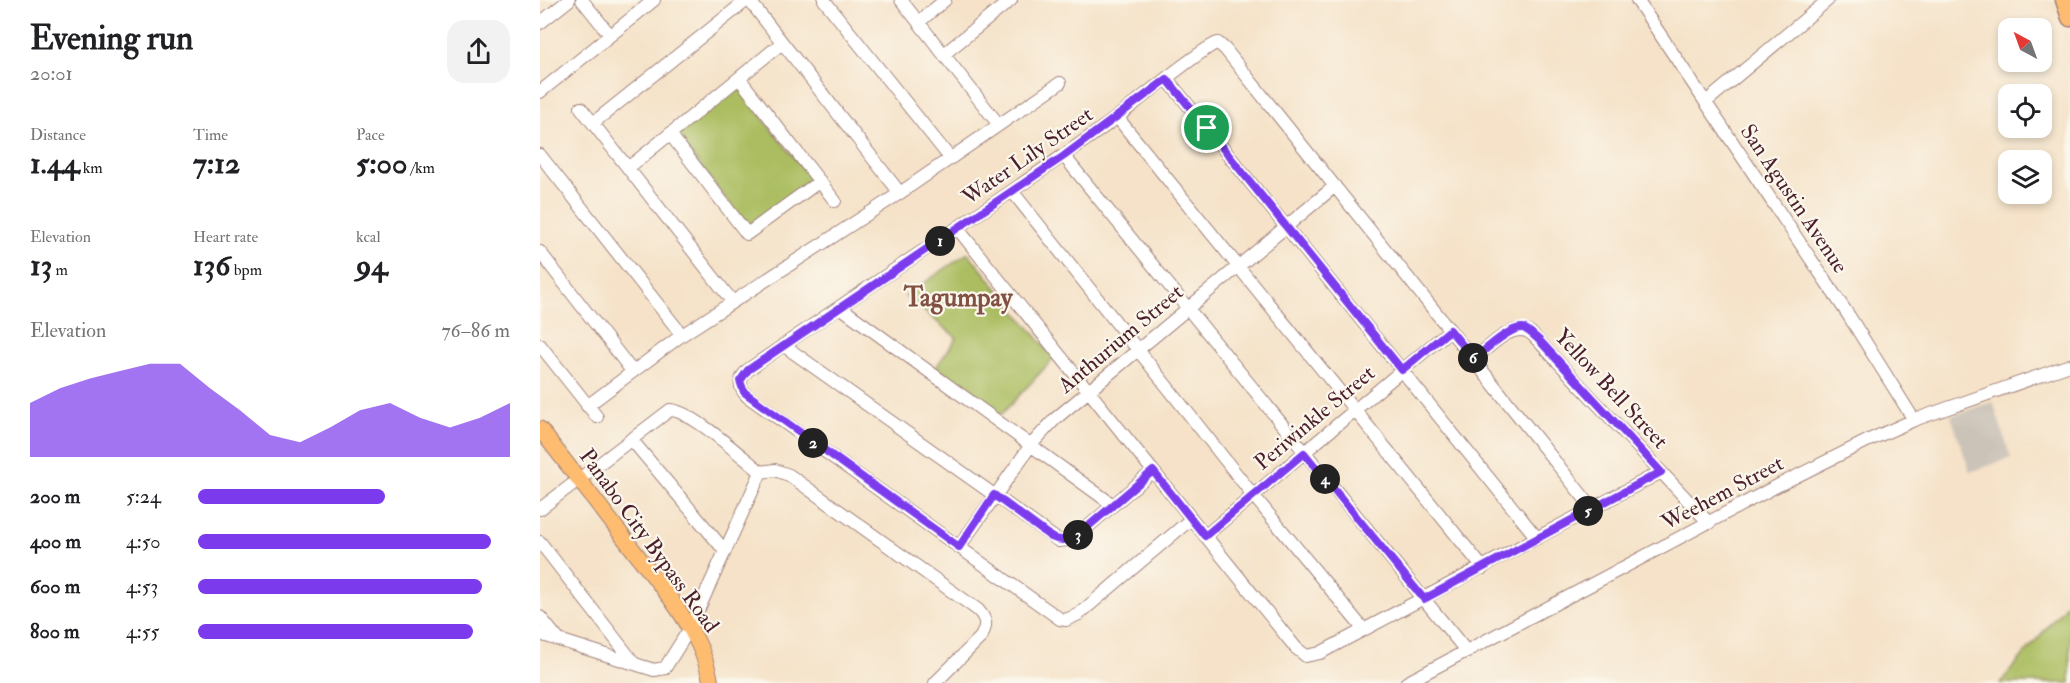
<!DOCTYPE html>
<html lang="en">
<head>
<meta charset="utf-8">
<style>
  body { margin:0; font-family:"IM FELL Double Pica",serif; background:#f2f2f2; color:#202124; height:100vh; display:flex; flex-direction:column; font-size:22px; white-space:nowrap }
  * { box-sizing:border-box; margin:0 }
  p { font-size:20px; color:#757577 }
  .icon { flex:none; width:33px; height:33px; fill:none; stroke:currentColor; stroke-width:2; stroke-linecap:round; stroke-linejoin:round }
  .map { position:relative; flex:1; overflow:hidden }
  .details { display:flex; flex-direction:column; background:#fff; width:540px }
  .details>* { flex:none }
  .needle { width:39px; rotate:319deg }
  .buttons { position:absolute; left:1458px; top:18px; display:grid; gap:12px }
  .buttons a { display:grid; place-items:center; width:54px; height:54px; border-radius:12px; background:#fff; box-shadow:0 3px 9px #0003; font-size:30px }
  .pin { position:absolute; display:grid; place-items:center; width:51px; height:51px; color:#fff; margin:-26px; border:3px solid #fff; border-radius:50%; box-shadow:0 2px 6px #0007 }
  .km { position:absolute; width:30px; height:30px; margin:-15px; border-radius:50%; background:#222; color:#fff; font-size:16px; line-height:30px; text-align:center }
  .round { display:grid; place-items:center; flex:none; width:63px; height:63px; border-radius:18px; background:#f2f2f2 }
  .summary { display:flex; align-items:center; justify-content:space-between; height:102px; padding:0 30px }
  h1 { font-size:33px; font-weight:700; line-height:45px }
  .figures { display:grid; grid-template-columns:repeat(3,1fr); gap:9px; height:102px; padding:6px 30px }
  .figures div { display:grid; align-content:center }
  .figures b { font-size:30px; font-weight:700 }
  .figures small { font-size:16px; font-weight:400 }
  .figures p { font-size:16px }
  .chart { height:168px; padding:12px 30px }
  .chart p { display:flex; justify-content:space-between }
  .chart svg { width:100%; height:108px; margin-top:6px; fill:#7c3aed; opacity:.7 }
  ul { padding:0 30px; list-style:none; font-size:20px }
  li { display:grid; grid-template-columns:96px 72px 1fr; align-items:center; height:45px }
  li i { height:15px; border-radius:8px; background:#7c3aed }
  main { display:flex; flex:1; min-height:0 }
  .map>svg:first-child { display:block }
  .industrial { fill:#cbc3b8 }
  .green { fill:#abbd61; stroke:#7a6e46; stroke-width:1.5 }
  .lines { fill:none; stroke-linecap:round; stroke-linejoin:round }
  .minor-casing { stroke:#a0807a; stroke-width:14 }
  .major-casing { stroke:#a0807a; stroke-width:17 }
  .highway-casing { stroke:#a0807a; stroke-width:19 }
  .minor { stroke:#fff; stroke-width:12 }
  .major { stroke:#febc70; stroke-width:15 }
  .highway { stroke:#febc70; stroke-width:16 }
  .route-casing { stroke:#fff; stroke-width:12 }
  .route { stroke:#7c3aed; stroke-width:8 }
  .labels { text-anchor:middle; stroke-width:4.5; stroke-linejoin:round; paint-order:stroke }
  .street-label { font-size:22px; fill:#4a1f2b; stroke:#fbf7ec }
  .quarter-label { font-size:26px; font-weight:bold; fill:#825042; stroke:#fbf7ec }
</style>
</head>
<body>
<main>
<section class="details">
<div class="summary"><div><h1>Evening run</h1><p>20:01</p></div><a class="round"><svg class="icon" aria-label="share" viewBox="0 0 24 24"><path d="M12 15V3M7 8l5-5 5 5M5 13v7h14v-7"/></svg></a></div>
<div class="figures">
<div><p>Distance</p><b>1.44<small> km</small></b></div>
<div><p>Time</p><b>7:12</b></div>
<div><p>Pace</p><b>5:00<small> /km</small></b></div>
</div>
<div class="figures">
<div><p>Elevation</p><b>13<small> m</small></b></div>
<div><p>Heart rate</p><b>136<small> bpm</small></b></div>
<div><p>kcal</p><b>94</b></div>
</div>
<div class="chart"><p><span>Elevation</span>76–86 m</p>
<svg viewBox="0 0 160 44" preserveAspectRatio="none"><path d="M0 44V22L10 16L20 12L30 9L40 6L50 6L60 16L70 25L80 35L90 38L100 32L110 25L120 22L130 28L140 32L150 28L160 22V44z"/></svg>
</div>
<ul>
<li><b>200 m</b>5:24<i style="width:60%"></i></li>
<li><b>400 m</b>4:50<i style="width:94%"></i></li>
<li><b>600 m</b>4:53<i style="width:91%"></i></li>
<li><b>800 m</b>4:55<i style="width:88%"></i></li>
</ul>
</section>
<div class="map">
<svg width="1530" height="683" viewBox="0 0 1530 683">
  <rect width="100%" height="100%" fill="#fbf7ec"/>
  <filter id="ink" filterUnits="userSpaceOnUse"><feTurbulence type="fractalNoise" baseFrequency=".0167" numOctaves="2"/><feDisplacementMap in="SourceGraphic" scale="12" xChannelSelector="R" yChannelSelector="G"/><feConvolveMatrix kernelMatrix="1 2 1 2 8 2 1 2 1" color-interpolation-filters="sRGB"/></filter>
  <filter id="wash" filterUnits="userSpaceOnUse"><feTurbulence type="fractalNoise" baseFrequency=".008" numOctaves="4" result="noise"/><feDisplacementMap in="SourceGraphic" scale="24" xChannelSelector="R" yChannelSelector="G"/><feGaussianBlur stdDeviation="1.35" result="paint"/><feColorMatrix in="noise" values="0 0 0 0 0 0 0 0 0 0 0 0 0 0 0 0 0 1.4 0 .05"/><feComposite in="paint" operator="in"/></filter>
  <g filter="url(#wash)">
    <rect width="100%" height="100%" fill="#f5e2c8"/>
    <!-- industrial -->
    <path class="industrial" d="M 1453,402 L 1471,458 L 1430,472 L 1411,416 Z"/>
    <!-- green -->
    <path class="green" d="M 197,86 L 272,180 L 208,227 L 136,135 Z
      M 428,253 L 514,358 L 461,415 L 396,367 L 417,338 L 365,296 Z
      M 1530,600 L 1530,683 L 1460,683 Z"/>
  </g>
  <g filter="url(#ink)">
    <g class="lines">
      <defs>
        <path id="minor" d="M 42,0 L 70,35
          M 209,0 L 360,193
          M 284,0 L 410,158
          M 361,0 L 459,125
          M 1097,0 L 1309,316 L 1374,420
          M 379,22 L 405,0
          M 0,23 L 29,0
          M 404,54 L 471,0
          M 199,78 L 295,201
          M 627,79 L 997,538
          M 0,92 L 114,0
          M 1166,102 L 1288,0
          M 41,108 L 192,301
          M 577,117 L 943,568
          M 53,123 L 207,0
          M 130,134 L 207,234 L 280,181
          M 0,155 L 142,335
          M 524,156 L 927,652
          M 88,168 L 242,43
          M 472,191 L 713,495 L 824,630
          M 418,229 L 613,471
          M 0,252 L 92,371
          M 300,307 L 573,505
          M 0,345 L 57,417
          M 243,345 L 519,541 L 528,540 L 537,536 L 613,471 L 756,648 L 766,656 L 780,653 L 1121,472
          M 934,359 C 950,347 971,321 991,333 L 1169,523
          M 47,406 L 142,335 L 360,193 L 520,83
          M 91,439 L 185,551
          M 221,472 L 235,470 L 249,475 L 438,610 C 447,620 447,625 441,637 L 395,683
          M 0,509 L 130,410 C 151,410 203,458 221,472
          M 651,519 L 539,614 L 526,620 L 520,619 L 207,396 C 198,387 199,378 208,370 C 328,285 453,207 572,121 C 588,109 667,44 678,43 L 685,49 L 1053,509
          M 665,536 L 910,330
          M 0,542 L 94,663
          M 419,547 L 491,445 L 515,419 L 795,186
          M 0,617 L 18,639
          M 0,634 L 114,670 L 125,668 L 150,628 L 221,472
          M 866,683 L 1233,488 L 1329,440 L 1374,420 L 1530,365"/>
        <path id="major" d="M 0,429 L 131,599 C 150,626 165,650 171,683"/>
        <path id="highway" d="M 1524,0 L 1530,18"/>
      </defs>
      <!-- minor casing -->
      <use href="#minor" class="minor-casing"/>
      <!-- major casing -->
      <use href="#major" class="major-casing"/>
      <!-- highway casing -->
      <use href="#highway" class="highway-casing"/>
      <!-- minor -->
      <use href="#minor" class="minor"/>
      <!-- major -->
      <use href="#major" class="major"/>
      <!-- highway -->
      <use href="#highway" class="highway"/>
    </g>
  </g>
  <g class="lines" filter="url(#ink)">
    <defs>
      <path id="route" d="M 627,79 L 862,370 L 910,330 L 934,359 C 944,351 970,326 983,328 C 989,330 994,336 999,340 L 1121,472 L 884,599 L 764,453 L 665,536 L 613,471 L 537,536 C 527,540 521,542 511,537 L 454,495 L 419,547 L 204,392 L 200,381 L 208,370 L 524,156 Z"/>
    </defs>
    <!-- route casing -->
    <use href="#route" class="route-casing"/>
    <!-- route -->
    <use href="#route" class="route"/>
  </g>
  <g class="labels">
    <!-- street labels -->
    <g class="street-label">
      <text transform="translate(487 155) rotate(-35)" y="8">Water Lily Street</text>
      <text transform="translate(1255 198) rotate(56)" y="8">San Agustin Avenue</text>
      <text transform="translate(580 338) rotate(-40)" y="8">Anthurium Street</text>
      <text transform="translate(1072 388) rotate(47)" y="8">Yellow Bell Street</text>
      <text transform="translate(774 417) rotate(-40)" y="8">Periwinkle Street</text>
      <text transform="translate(1182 492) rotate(-28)" y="8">Weehem Street</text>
      <text transform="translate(110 540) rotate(54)" y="8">Panabo City Bypass Road</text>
    </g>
    <!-- quarter labels -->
    <g class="quarter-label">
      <text x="418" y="306">Tagumpay</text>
    </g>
  </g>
</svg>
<div class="buttons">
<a><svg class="needle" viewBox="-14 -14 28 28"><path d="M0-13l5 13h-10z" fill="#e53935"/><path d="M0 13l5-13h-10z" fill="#757577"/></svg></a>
<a><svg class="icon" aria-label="locate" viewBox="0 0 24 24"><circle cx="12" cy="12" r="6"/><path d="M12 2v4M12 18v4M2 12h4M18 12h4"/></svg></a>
<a><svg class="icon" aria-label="layers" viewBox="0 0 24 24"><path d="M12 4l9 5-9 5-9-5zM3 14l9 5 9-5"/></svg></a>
</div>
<div class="pin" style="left:667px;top:128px;background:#1e9e55"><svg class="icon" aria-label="arrive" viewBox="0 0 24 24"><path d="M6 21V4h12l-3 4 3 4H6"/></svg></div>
<b class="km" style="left:400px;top:241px">1</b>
<b class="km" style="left:273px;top:443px">2</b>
<b class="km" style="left:538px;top:535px">3</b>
<b class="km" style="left:785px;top:479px">4</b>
<b class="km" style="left:1048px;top:511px">5</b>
<b class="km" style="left:933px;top:358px">6</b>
</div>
</main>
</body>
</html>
